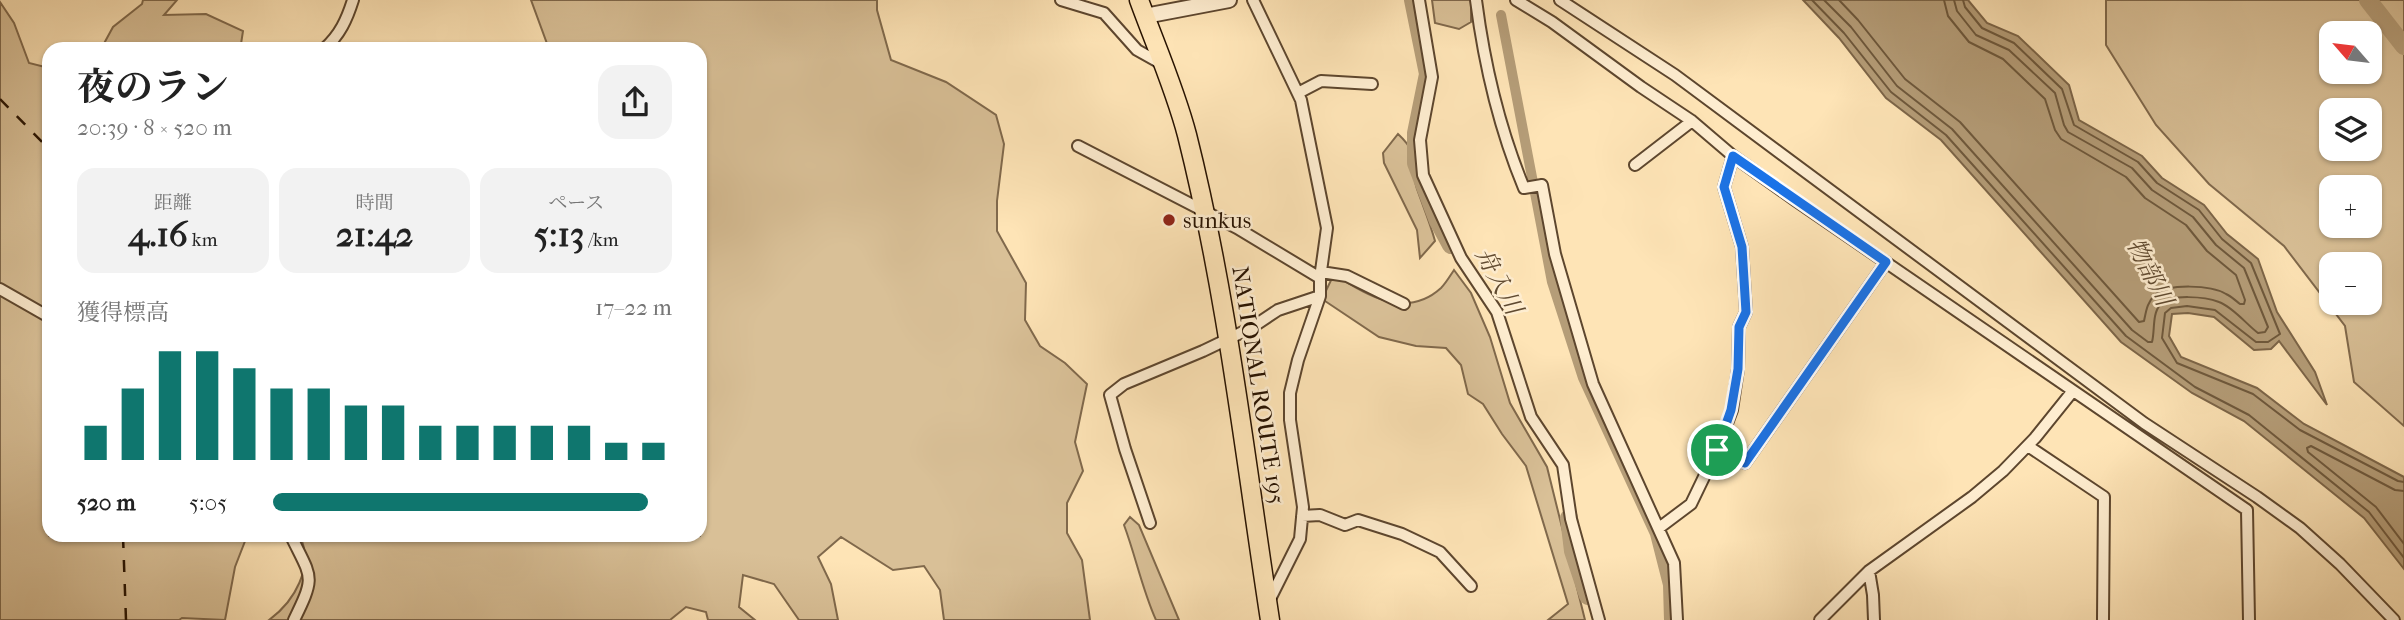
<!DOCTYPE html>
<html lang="ja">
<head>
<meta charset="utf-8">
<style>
  body { margin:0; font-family:"IM FELL French Canon","Noto Serif JP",serif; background:#f2f2f2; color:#222; height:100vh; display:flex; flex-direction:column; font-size:26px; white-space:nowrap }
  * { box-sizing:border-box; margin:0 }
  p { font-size:23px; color:#767676 }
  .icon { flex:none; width:38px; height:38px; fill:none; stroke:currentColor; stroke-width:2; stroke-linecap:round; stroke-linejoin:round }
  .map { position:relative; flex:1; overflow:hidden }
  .details { position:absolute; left:42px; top:42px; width:665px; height:500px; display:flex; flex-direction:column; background:#fff; border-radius:21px; box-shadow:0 2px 5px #0004 }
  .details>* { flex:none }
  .needle { width:46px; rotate:298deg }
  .fabs { position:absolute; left:2319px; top:21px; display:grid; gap:14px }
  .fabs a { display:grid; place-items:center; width:63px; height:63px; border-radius:14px; background:#fff; box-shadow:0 2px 5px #0004; font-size:35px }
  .pin { position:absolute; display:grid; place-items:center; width:60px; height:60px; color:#fff; margin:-30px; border:4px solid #fff; border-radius:50%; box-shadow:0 2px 7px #0007 }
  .round { display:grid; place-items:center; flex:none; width:74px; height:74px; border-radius:21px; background:#f2f2f2 }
  .overview { display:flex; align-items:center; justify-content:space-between; height:119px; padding:0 35px }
  h1 { font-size:38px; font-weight:700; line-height:52px }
  .figures { display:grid; grid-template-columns:repeat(3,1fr); gap:10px; height:119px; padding:7px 35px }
  .figures div { display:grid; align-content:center; border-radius:18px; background:#f2f2f2; text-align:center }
  .figures b { font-size:35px; font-weight:700 }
  .figures small { font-size:19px; font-weight:400 }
  .figures p { font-size:19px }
  .chart { height:196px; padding:14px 35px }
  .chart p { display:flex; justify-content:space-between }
  .chart svg { width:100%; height:126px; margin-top:7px; stroke:#0f766e; stroke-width:6 }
  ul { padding:0 35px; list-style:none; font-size:23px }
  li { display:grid; grid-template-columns:112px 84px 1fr; align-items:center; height:52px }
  li i { height:18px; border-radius:9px; background:#0f766e }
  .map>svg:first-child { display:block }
  .green { fill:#d9c097; stroke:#80694c; stroke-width:2; fill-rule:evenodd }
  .water { fill:#b59d78; stroke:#7c6548; stroke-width:2 }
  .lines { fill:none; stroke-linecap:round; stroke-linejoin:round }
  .shore { stroke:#6e583c; stroke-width:2 }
  .canal { stroke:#b59d78; stroke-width:10 }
  .river { stroke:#b59d78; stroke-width:18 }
  .minor-casing { stroke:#5d462e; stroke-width:14 }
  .tertiary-casing { stroke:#5d462e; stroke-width:18 }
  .trunk-casing { stroke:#271200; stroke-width:21 }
  .minor { stroke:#feedd0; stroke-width:10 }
  .tertiary { stroke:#feedd0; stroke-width:14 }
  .trunk { stroke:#fee4b6; stroke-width:18 }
  .rail { stroke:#271200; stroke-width:2.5; stroke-dasharray:12 12; stroke-linecap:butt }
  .route-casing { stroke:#fff; stroke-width:14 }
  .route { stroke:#1a73e8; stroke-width:9 }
  .poi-dot { fill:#8f2418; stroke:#feedd0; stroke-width:2.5 }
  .labels { text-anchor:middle; stroke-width:5; stroke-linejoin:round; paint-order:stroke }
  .poi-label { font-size:23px; fill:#271200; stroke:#feedd0; text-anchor:start }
  .street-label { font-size:23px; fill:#271200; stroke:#feedd0 }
  .water-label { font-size:24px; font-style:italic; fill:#604a30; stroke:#feedd0 }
</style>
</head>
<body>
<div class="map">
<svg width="2404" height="620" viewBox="0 0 2404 620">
  <rect width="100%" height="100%" fill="#fee4b6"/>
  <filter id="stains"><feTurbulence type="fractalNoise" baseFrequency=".00286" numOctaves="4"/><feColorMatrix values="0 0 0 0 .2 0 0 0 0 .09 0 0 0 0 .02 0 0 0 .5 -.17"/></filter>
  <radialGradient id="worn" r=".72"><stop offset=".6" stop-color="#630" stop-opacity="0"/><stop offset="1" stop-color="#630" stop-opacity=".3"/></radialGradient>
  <!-- green -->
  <path class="green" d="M 143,0 L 177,0 L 164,15 L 206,14 L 243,31 L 241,44 L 198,45 L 197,49 L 101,49 L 113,27 L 142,4 Z
    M 531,0 L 877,0 L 877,10 L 891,60 L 946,82 L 996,115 L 1004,144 L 997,201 L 997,231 L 1026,283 L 1025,320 L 1040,346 L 1065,363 L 1087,384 L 1075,442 L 1083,471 L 1067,503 L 1067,533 L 1082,560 L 1090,620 L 944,620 L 940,590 L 924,566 L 893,570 L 841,537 L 818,557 L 831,584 L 838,620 L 799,620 L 774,584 L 743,575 L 739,607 L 755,620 L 708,620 L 706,612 L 686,607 L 670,620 L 269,620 C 295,601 314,567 300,536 L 700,536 L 700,49 L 549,49 Z
    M 1432,0 L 1471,0 L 1471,22 L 1459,29 L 1435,23 Z
    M 2106,0 L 2404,0 L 2404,426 L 2354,382 L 2345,326 L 2284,246 L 2209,184 L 2156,125 L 2106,45 ZM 2331,33 L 2370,33 L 2370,72 L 2331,72 ZM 2331,110 L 2370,110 L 2370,149 L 2331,149 ZM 2331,187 L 2370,187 L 2370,226 L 2331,226 ZM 2331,264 L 2370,264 L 2370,303 L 2331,303 Z
    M 0,2 L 14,23 L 29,63 L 49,68 L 49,536 L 247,536 L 235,567 L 225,620 L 182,618 L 179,620 L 0,620 Z
    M 1398,134 C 1422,156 1409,164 1417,189 C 1423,206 1430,223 1435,241 L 1420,258 L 1417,230 L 1384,163 L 1383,153 Z
    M 1454,270 L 1471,293 L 1490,337 L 1510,403 L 1547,467 L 1585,620 L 1548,620 L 1568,604 L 1526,466 L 1502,434 L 1483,404 L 1468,394 L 1461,365 L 1446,348 L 1416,346 L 1379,337 L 1322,299 L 1334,274 C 1365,295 1406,320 1441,288 C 1446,283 1450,276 1454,270 Z
    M 1130,517 L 1139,525 L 1179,620 L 1156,620 C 1142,589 1136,557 1124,525 Z"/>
  <!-- water -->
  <path class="water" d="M 1803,0 L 1968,0 L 1987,23 L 2018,36 L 2069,85 L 2079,120 L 2142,156 L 2162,178 L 2204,205 L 2227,234 L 2258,259 L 2277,312 L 2315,372 L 2327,405 L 2279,341 L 2271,349 L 2254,350 L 2214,317 L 2188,313 L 2172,314 L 2169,336 L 2181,357 L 2257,388 L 2304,424 L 2404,477 L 2404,569 L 2364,518 L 2244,421 L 2192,393 L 2121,342 L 1941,140 L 1886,98 L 1839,38 Z"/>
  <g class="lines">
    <!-- shore -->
    <path class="shore" d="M 1812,0 L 1844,33 L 1891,92 L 1946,135 L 2126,336 L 2195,387 L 2249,415 L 2369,512 L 2404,558
      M 1824,0 L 1851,27 L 1897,86 L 1952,129 L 2132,330 L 2148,342 L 2152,342 C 2155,331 2152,314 2160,305 C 2170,293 2206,297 2219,302 C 2233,307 2246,324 2258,333 L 2265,332 L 2268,327 L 2244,268 L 2216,245 L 2193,217 L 2152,190 L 2132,168 L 2068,132 L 2064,125 L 2055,93 L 2009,50 L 1976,35 L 1957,11 L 1954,0
      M 1839,0 L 1858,20 L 1905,79 L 1960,122 L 2139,322 L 2144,321 C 2146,312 2147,302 2155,295 C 2168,283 2211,285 2226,294 C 2231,296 2236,301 2240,304 L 2244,304 L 2245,300 L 2236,275 L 2207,251 L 2186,225 L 2145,198 L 2126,177 L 2061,139 L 2055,130 L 2045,99 L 2003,59 L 1969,42 L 1948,16 L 1944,0
      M 1963,0 L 1965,7 L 1982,28 L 2014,43 L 2062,89 L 2074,125 L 2138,162 L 2157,183 L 2199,210 L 2222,239 L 2251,263 L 2280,334 L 2268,342 L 2256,342 L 2215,310 L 2187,306 L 2171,308 L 2165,313 L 2162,338 L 2177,363 L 2253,394 L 2300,430 L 2398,481 L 2404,482
      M 2404,491 L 2395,490 L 2311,446 L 2307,448 L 2308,452 L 2376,507 L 2404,544"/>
    <!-- canal -->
    <path class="canal" d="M 1501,15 L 1552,282 L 1583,378 L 1655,534 L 1668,585 L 1669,620"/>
    <!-- river -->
    <path class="river" d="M 1413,0 L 1428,74 L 1416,133 L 1416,163 L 1438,221 L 1451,245
      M 2368,0 L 2404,46
      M 1569,518 L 1573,551 L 1588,596"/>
    <defs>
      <path id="minor" d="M 1061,0 L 1104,13 L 1137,50 L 1162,64
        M 1253,0 L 1301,100 L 1327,228 L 1320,278 L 1320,296 L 1298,360 L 1290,393 L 1290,420 L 1303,507 L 1300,539 L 1269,601
        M 1419,0 L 1432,77 L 1420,140 L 1423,175 L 1461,258 L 1497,312 L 1531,417 L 1563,465 L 1571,519 L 1599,620
        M 1476,0 C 1484,62 1500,130 1524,188 L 1542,185 L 1555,254 L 1593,384 L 1674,563 L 1677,620
        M 1516,0 L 1552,22 L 1641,87 L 1692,121 L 1733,156 L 1795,200 L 2247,510 L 2249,620
        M 1560,0 L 1675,75 L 2144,423 L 2257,497 L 2300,528 L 2340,564 L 2394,620
        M 324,49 C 340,35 347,19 353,0
        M 1298,93 L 1321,81 L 1372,84
        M 1078,146 L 1237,228 L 1320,278
        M 1635,165 L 1692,121
        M 1321,272 L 1347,276 L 1404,304
        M 0,289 L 49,317
        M 2028,446 L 2104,497 L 2103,620
        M 1717,450 L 1745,463 L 1886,262
        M 1302,516 L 1320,515 L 1345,525 L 1358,520 L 1402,534 L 1440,552 L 1471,586
        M 1150,523 L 1125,449 L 1110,395 L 1124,384 L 1203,351 L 1251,328 L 1278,310 L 1320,296
        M 1659,528 L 1691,504 L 1717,450 L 1732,410 L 1738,369 L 1739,327 L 1746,312 L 1742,247 L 1724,187 L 1733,156
        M 291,536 C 312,579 316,575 294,620
        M 1869,571 L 1873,595 L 1874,620
        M 1820,620 L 1869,571 L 1972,497 L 2003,471 L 2035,438 L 2072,392"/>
      <path id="tertiary" d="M 1145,16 L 1229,0"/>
      <path id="trunk" d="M 1139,0 C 1155,44 1175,89 1187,135 C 1227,294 1245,458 1270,620"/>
    </defs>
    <!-- minor casing -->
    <use href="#minor" class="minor-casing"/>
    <!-- tertiary casing -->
    <use href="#tertiary" class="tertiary-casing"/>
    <!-- trunk casing -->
    <use href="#trunk" class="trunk-casing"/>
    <!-- minor -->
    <use href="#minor" class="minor"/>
    <!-- tertiary -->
    <use href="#tertiary" class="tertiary"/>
    <!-- trunk -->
    <use href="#trunk" class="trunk"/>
    <!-- rail -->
    <path class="rail" d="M 0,99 L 49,149
      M 123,536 L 126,620"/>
  </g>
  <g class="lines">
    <defs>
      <path id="route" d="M 1733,156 L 1886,262 L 1745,463 L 1717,450 L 1731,410 L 1738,369 L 1739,327 L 1746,312 L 1742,247 L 1724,187 Z"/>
    </defs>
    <!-- route casing -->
    <use href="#route" class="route-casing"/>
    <!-- route -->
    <use href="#route" class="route"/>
  </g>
  <!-- markers -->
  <circle class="poi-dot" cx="1169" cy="220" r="7"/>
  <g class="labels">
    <!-- poi labels -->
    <g class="poi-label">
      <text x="1183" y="228">sunkus</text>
    </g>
    <!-- street labels -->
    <g class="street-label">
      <text transform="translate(1259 385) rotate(81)" y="8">NATIONAL ROUTE 195</text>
    </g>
    <!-- water labels -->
    <g class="water-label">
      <text transform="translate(2150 272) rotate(63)" y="8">物部川</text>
      <text transform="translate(1499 281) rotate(62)" y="8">舟入川</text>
    </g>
  </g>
  <rect width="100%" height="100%" filter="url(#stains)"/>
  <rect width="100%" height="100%" fill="url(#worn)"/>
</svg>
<div class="fabs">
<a><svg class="needle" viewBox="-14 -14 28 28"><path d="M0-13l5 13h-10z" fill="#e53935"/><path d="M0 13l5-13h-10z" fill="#767676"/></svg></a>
<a><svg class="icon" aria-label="layers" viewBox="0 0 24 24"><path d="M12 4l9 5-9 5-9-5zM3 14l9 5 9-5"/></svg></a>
<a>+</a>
<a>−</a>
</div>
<div class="pin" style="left:1717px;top:450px;background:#1e9e55"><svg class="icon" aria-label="arrive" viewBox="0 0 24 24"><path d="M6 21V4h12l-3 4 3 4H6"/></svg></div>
<section class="details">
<div class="overview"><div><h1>夜のラン</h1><p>20:39 · 8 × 520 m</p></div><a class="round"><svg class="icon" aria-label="share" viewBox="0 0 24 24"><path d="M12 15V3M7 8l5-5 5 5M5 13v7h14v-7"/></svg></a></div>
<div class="figures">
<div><p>距離</p><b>4.16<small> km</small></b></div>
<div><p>時間</p><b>21:42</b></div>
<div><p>ペース</p><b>5:13<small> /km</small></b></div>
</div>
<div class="chart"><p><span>獲得標高</span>17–22 m</p>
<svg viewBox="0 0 160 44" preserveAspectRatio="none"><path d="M5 44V32M15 44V19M25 44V6M35 44V6M45 44V12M55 44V19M65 44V19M75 44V25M85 44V25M95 44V32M105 44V32M115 44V32M125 44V32M135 44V32M145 44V38M155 44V38"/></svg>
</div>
<ul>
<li><b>520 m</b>5:05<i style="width:94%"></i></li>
</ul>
</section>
</div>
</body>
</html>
